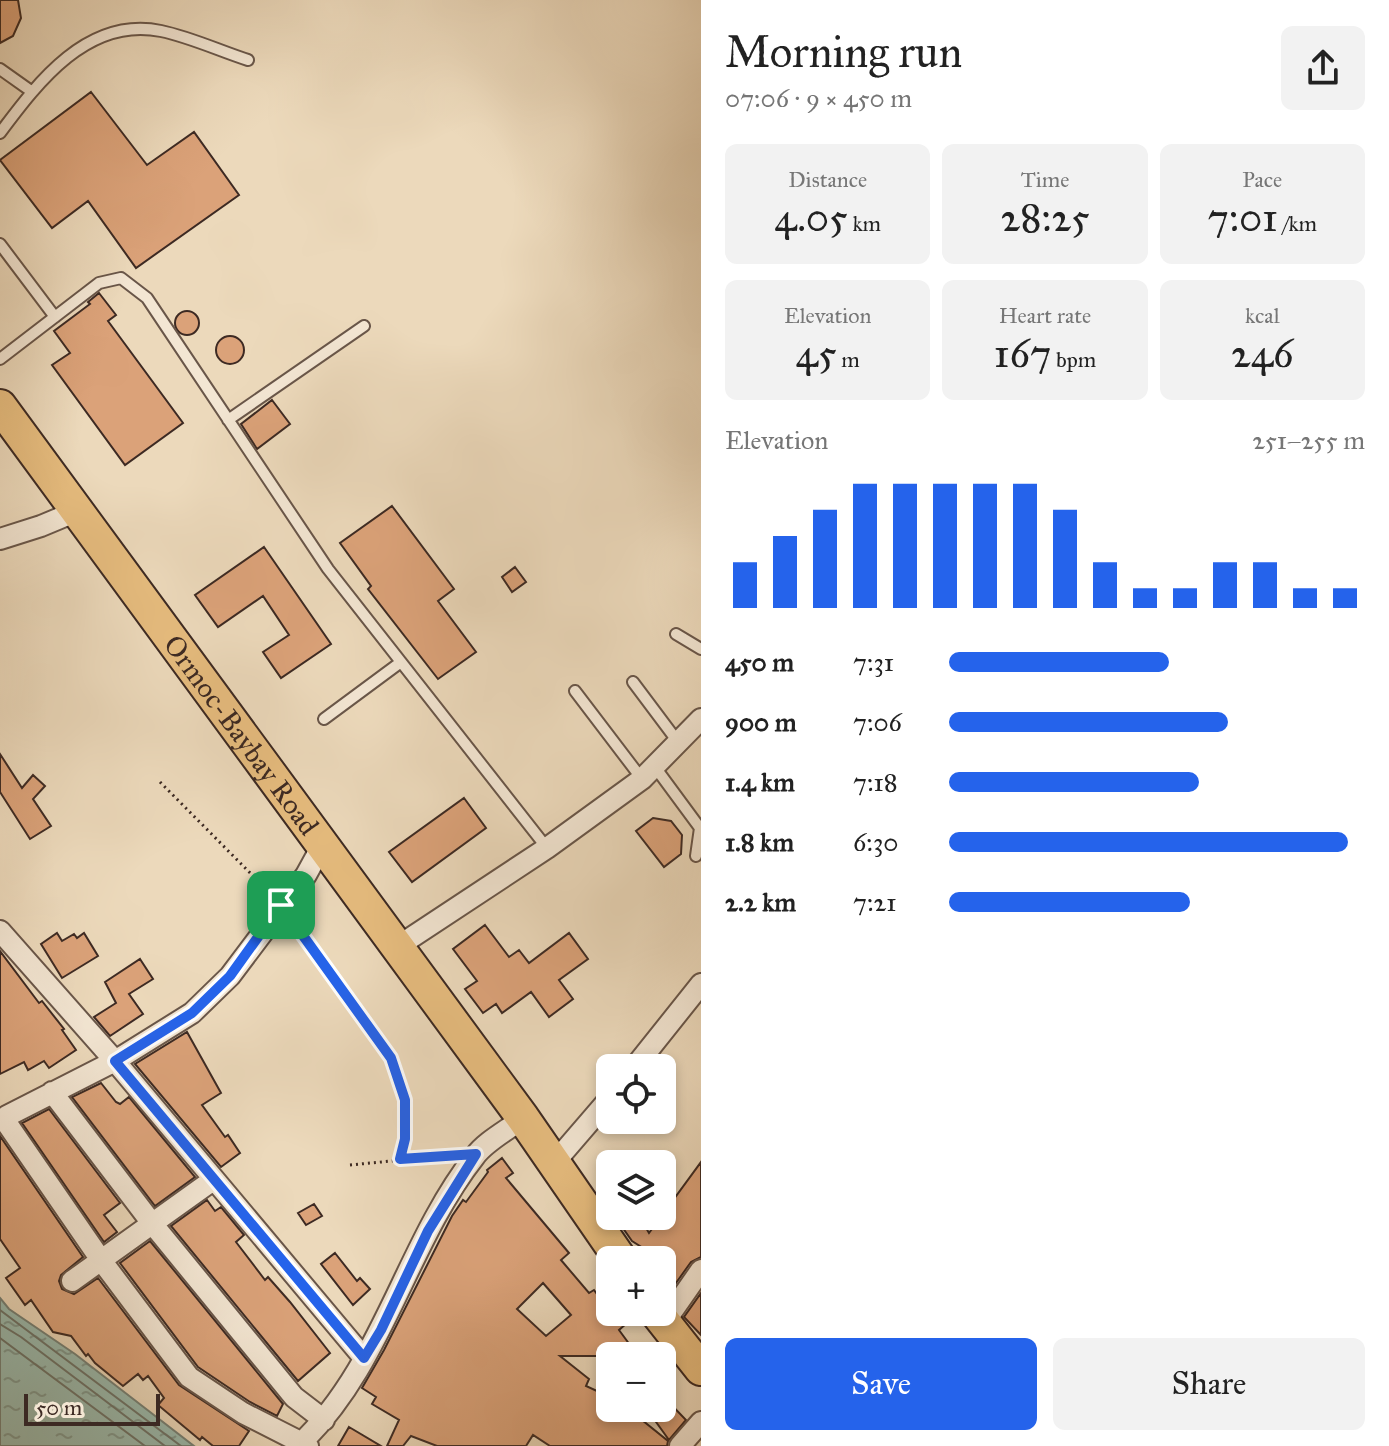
<!DOCTYPE html>
<html lang="en">
<head>
<meta charset="utf-8">
<style>
  body { margin:0; font-family:"IM FELL Great Primer",serif; background:#f2f2f2; color:#222; height:100vh; display:flex; flex-direction:column; font-size:30px; white-space:nowrap }
  * { box-sizing:border-box; margin:0 }
  p { font-size:26px; color:#767676 }
  .icon { flex:none; width:44px; height:44px; fill:none; stroke:currentColor; stroke-width:2; stroke-linecap:round; stroke-linejoin:round }
  .map { position:relative; flex:1; overflow:hidden }
  .drawer { display:flex; flex-direction:column; background:#fff; width:688px }
  .drawer>* { flex:none }
  .controls { position:absolute; left:596px; top:1054px; display:grid; gap:16px }
  .controls a { display:grid; place-items:center; width:80px; height:80px; border-radius:12px; background:#fff; box-shadow:0 4px 12px #0003; font-size:40px }
  .scale { position:absolute; left:24px; bottom:20px; width:136px; box-sizing:border-box; padding-left:8px; border:4px solid #3d2a23; border-top:0; font-size:22px; line-height:28px; white-space:nowrap; color:#3d2a23; -webkit-text-stroke:6px #f3e6d3; paint-order:stroke }
  .pin { position:absolute; display:grid; place-items:center; width:68px; height:68px; color:#fff; margin:-34px; border-radius:16px; box-shadow:0 4px 12px #0006 }
  .round { display:grid; place-items:center; flex:none; width:84px; height:84px; border-radius:12px; background:#f2f2f2 }
  .summary { display:flex; align-items:center; justify-content:space-between; height:136px; padding:0 24px }
  h1 { font-size:44px; font-weight:600; line-height:60px }
  .figures { display:grid; grid-template-columns:repeat(3,1fr); gap:12px; height:136px; padding:8px 24px }
  .figures div { display:grid; align-content:center; border-radius:12px; background:#f2f2f2; text-align:center }
  .figures b { font-size:40px; font-weight:600 }
  .figures small { font-size:22px; font-weight:400 }
  .figures p { font-size:22px }
  .chart { height:224px; padding:16px 24px }
  .chart p { display:flex; justify-content:space-between }
  .chart svg { width:100%; height:144px; margin-top:8px; stroke:#2563eb; stroke-width:6 }
  .action { display:flex; gap:16px; margin-top:auto; padding:16px 24px }
  .action a { flex:1; height:92px; border-radius:12px; background:#2563eb; color:#fff; font-size:32px; font-weight:600; line-height:92px; text-align:center }
  .action a+a { background:#f2f2f2; color:#222 }
  ul { padding:0 24px; list-style:none; font-size:26px }
  li { display:grid; grid-template-columns:128px 96px 1fr; align-items:center; height:60px }
  li i { height:20px; border-radius:10px; background:#2563eb }
  main { display:flex; flex:1; min-height:0 }
  .map>svg:first-child { display:block }
  .water { fill:url(#water-ripples); stroke:#748076; stroke-width:2 }
  .lines { fill:none; stroke-linecap:round; stroke-linejoin:round }
  .shore { stroke:#6b7268; stroke-width:2 }
  .building { fill:#dba279; stroke:#3d2a23; stroke-width:2; fill-rule:evenodd }
  .service-casing { stroke:#695649; stroke-width:14 }
  .minor-casing { stroke:#695649; stroke-width:24 }
  .trunk-casing { stroke:#3d2a23; stroke-width:36 }
  .path { stroke:#3d2a23; stroke-width:3; stroke-dasharray:2 4; stroke-linecap:butt }
  .service { stroke:#f3e6d3; stroke-width:10 }
  .minor { stroke:#f3e6d3; stroke-width:20 }
  .trunk { stroke:#e6bc7e; stroke-width:32 }
  .route-casing { stroke:#fff; stroke-width:16 }
  .route { stroke:#2563eb; stroke-width:10 }
  .labels { text-anchor:middle; stroke-width:7; stroke-linejoin:round; paint-order:stroke }
  .street-label { font-size:28px; fill:#3d2a23; stroke:#f3e6d3 }
</style>
</head>
<body>
<main>
<div class="map">
<svg width="701" height="1446" viewBox="0 0 701 1446">
  <defs>
    <pattern id="water-ripples" width="26" height="14" patternUnits="userSpaceOnUse" patternTransform="scale(2)"><rect width="26" height="14" fill="#99baae"/><path d="M2 4q2-2 4 0t4 0M15 11q2-2 4 0t4 0" fill="none" stroke="#7e978d"/></pattern>
  </defs>
  <rect width="100%" height="100%" fill="#ecd9bb"/>
  <filter id="stains"><feTurbulence type="fractalNoise" baseFrequency=".0025" numOctaves="4"/><feColorMatrix values="0 0 0 0 .2 0 0 0 0 .09 0 0 0 0 .02 0 0 0 .5 -.17"/></filter>
  <radialGradient id="worn" r=".72"><stop offset=".6" stop-color="#630" stop-opacity="0"/><stop offset="1" stop-color="#630" stop-opacity=".3"/></radialGradient>
  <!-- water -->
  <path class="water" d="M 0,1298 L 9,1309 L 75,1354 L 194,1446 L 0,1446 Z"/>
  <g class="lines">
    <!-- shore -->
    <path class="shore" d="M 0,1310 L 181,1446
      M 0,1324 L 21,1337 L 165,1446
      M 0,1338 L 145,1446"/>
  </g>
  <!-- building -->
  <path class="building" d="M 0,0 L 18,0 L 21,18 L 13,36 L 0,43 Z
    M 91,92 L 147,165 L 194,132 L 239,195 L 136,268 L 88,201 L 52,228 L 0,160 Z
    M 99,293 L 116,315 L 108,321 L 183,423 L 125,465 L 52,365 L 70,353 L 54,331 L 90,304 L 88,302 Z
    M175 323a12 12 0 1 1 24 0a12 12 0 1 1-24 0Z
    M216 350a14 14 0 1 1 28 0a14 14 0 1 1-28 0Z
    M 272,400 L 290,424 L 257,449 L 241,424 Z
    M 392,506 L 454,589 L 438,601 L 476,652 L 438,679 L 368,589 L 371,586 L 340,543 Z
    M 264,547 L 331,644 L 281,678 L 263,652 L 289,635 L 263,596 L 218,627 L 195,595 Z
    M 515,567 L 526,582 L 512,592 L 502,577 Z
    M 0,754 L 22,788 L 33,775 L 45,786 L 33,799 L 51,826 L 30,839 L 0,792 Z
    M 464,798 L 486,828 L 412,882 L 389,852 Z
    M 653,818 L 671,821 L 682,835 L 681,854 L 664,867 L 636,831 Z
    M 485,925 L 509,957 L 519,950 L 529,963 L 569,933 L 588,959 L 559,980 L 573,999 L 549,1017 L 531,992 L 502,1013 L 496,1004 L 483,1013 L 465,989 L 477,981 L 453,949 Z
    M 57,933 L 62,941 L 74,934 L 77,938 L 84,933 L 98,956 L 62,978 L 41,944 Z
    M 0,951 L 39,1003 L 42,1001 L 64,1029 L 62,1030 L 76,1050 L 49,1068 L 44,1061 L 28,1070 L 24,1062 L 0,1074 Z
    M 140,959 L 153,979 L 129,994 L 143,1014 L 110,1036 L 94,1017 L 116,1003 L 105,982 Z
    M 187,1032 L 221,1093 L 202,1105 L 225,1137 L 228,1135 L 240,1153 L 221,1167 L 135,1064 Z
    M 101,1083 L 116,1102 L 120,1104 L 129,1097 L 195,1177 L 155,1206 L 72,1097 Z
    M 49,1109 L 120,1203 L 104,1215 L 117,1232 L 104,1242 L 22,1123 Z
    M 0,1136 L 83,1257 L 61,1275 L 59,1281 L 62,1289 L 74,1294 L 98,1278 L 179,1385 L 249,1431 L 239,1446 L 213,1446 L 202,1437 L 200,1440 L 158,1405 L 164,1398 L 148,1376 L 143,1380 L 138,1374 L 123,1386 L 95,1363 L 88,1354 L 86,1356 L 71,1336 L 53,1332 L 31,1300 L 25,1305 L 6,1278 L 20,1268 L 0,1239 Z
    M 502,1158 L 513,1173 L 506,1178 L 569,1253 L 561,1260 L 589,1293 L 594,1290 L 610,1312 L 614,1315 L 616,1312 L 626,1324 L 619,1330 L 638,1356 L 608,1356 L 602,1348 L 599,1356 L 560,1356 L 589,1379 L 586,1386 L 610,1397 L 610,1408 L 627,1408 L 668,1441 L 667,1446 L 550,1446 L 533,1435 L 526,1446 L 437,1446 L 411,1436 L 403,1446 L 387,1446 L 399,1420 L 372,1404 L 376,1397 L 362,1388 L 384,1350 L 452,1216 L 463,1200 L 466,1202 L 488,1172 L 487,1170 ZM 543,1283 L 571,1315 L 546,1336 L 517,1309 Z
    M 701,1162 L 701,1257 L 691,1262 L 671,1290 L 662,1284 L 662,1260 L 632,1241 L 618,1221 L 627,1216 L 639,1216 L 649,1233 Z
    M 207,1200 L 215,1211 L 221,1207 L 244,1235 L 236,1242 L 265,1280 L 268,1277 L 290,1302 L 330,1353 L 298,1381 L 171,1226 Z
    M 314,1204 L 322,1216 L 306,1225 L 298,1213 Z
    M 150,1241 L 283,1404 L 277,1416 L 250,1402 L 198,1367 L 120,1263 Z
    M 335,1253 L 357,1281 L 360,1278 L 370,1289 L 353,1305 L 321,1264 Z
    M 701,1293 L 701,1335 L 684,1317 Z
    M 662,1395 L 686,1420 L 669,1440 L 646,1408 L 662,1408 Z
    M 349,1427 L 381,1446 L 338,1446 Z"/>
  <g class="lines">
    <defs>
      <path id="service" d="M 0,69 L 31,91
        M 0,133 C 38,82 88,16 161,31 C 190,37 220,51 248,60
        M 0,244 L 55,317
        M 0,359 L 99,283 L 121,278 L 147,298 L 328,569 L 547,848
        M 228,420 L 364,326
        M 676,634 L 701,649
        M 633,682 L 678,742
        M 575,691 L 642,779
        M 324,719 L 401,662
        M 655,767 L 700,828 L 696,856"/>
      <path id="minor" d="M 0,539 L 41,526 L 77,511
        M 0,931 L 115,1061 L 364,1358
        M 397,947 L 547,848 L 642,779 L 701,719
        M 634,1068 L 701,984
        M 52,1092 L 151,1222 L 294,1397 L 324,1420
        M 554,1163 L 610,1098
        M 72,1281 L 213,1180
        M 664,1323 L 701,1270
        M 298,1446 C 383,1367 405,1245 475,1156 C 486,1141 508,1130 523,1118
        M 308,1446 L 243,1413 L 189,1377 L 101,1260 L 8,1125 L 7,1116 L 115,1061 L 192,1013 L 230,976 L 306,875 L 323,844
        M 680,1446 L 701,1422"/>
      <g id="trunk">
        <path id="s1" d="M 0,406 L 523,1118 L 621,1260"/>
        <path d="M 656,1312 L 701,1369"/>
      </g>
    </defs>
    <!-- service casing -->
    <use href="#service" class="service-casing"/>
    <!-- minor casing -->
    <use href="#minor" class="minor-casing"/>
    <!-- trunk casing -->
    <use href="#trunk" class="trunk-casing"/>
    <!-- path -->
    <path class="path" d="M 160,782 L 270,893
      M 295,924 C 313,949 330,976 349,1001 C 390,1057 417,1085 400,1159
      M 350,1165 L 454,1155"/>
    <!-- service -->
    <use href="#service" class="service"/>
    <!-- minor -->
    <use href="#minor" class="minor"/>
    <!-- trunk -->
    <use href="#trunk" class="trunk"/>
  </g>
  <g class="lines">
    <defs>
      <path id="route" d="M 281,905 L 391,1058 L 405,1100 L 405,1139 L 400,1159 L 476,1154 L 428,1231 L 381,1330 L 364,1358 L 115,1061 L 192,1013 L 230,976 Z"/>
    </defs>
    <!-- route casing -->
    <use href="#route" class="route-casing"/>
    <!-- route -->
    <use href="#route" class="route"/>
  </g>
  <g class="labels">
    <!-- street labels -->
    <g class="street-label">
      <text dy="10" stroke="none"><textPath href="#s1" startOffset="408">Ormoc-Baybay Road</textPath></text>
    </g>
  </g>
  <rect width="100%" height="100%" filter="url(#stains)"/>
  <rect width="100%" height="100%" fill="url(#worn)"/>
</svg>
<div class="controls">
<a><svg class="icon" aria-label="locate" viewBox="0 0 24 24"><circle cx="12" cy="12" r="6"/><path d="M12 2v4M12 18v4M2 12h4M18 12h4"/></svg></a>
<a><svg class="icon" aria-label="layers" viewBox="0 0 24 24"><path d="M12 4l9 5-9 5-9-5zM3 14l9 5 9-5"/></svg></a>
<a>+</a>
<a>−</a>
</div>
<div class="scale">50 m</div>
<div class="pin" style="left:281px;top:905px;background:#1e9e55"><svg class="icon" aria-label="arrive" viewBox="0 0 24 24"><path d="M6 21V4h12l-3 4 3 4H6"/></svg></div>
</div>
<section class="drawer">
<div class="summary"><div><h1>Morning run</h1><p>07:06 · 9 × 450 m</p></div><a class="round"><svg class="icon" aria-label="share" viewBox="0 0 24 24"><path d="M12 15V3M7 8l5-5 5 5M5 13v7h14v-7"/></svg></a></div>
<div class="figures">
<div><p>Distance</p><b>4.05<small> km</small></b></div>
<div><p>Time</p><b>28:25</b></div>
<div><p>Pace</p><b>7:01<small> /km</small></b></div>
</div>
<div class="figures">
<div><p>Elevation</p><b>45<small> m</small></b></div>
<div><p>Heart rate</p><b>167<small> bpm</small></b></div>
<div><p>kcal</p><b>246</b></div>
</div>
<div class="chart"><p><span>Elevation</span>251–255 m</p>
<svg viewBox="0 0 160 44" preserveAspectRatio="none"><path d="M5 44V30M15 44V22M25 44V14M35 44V6M45 44V6M55 44V6M65 44V6M75 44V6M85 44V14M95 44V30M105 44V38M115 44V38M125 44V30M135 44V30M145 44V38M155 44V38"/></svg>
</div>
<ul>
<li><b>450 m</b>7:31<i style="width:53%"></i></li>
<li><b>900 m</b>7:06<i style="width:67%"></i></li>
<li><b>1.4 km</b>7:18<i style="width:60%"></i></li>
<li><b>1.8 km</b>6:30<i style="width:96%"></i></li>
<li><b>2.2 km</b>7:21<i style="width:58%"></i></li>
</ul>
<div class="action"><a>Save</a><a>Share</a></div>
</section>
</main>
</body>
</html>
